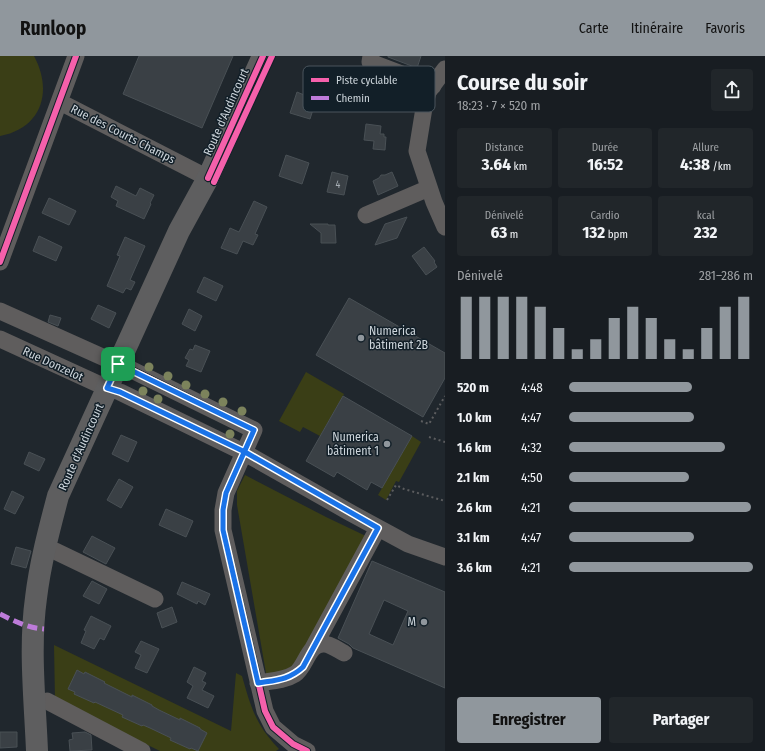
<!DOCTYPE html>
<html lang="fr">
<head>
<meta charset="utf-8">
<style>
  body { margin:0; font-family:"Fira Sans Condensed",sans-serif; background:#21262a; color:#f1f3f6; height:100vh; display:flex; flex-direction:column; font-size:15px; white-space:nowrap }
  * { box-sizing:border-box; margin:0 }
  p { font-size:13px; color:#9fa2a5 }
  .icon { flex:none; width:22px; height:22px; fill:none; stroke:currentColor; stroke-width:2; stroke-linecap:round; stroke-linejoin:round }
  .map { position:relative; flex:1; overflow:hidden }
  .sheet { display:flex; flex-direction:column; background:#181d22; width:320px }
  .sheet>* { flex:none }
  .pin { position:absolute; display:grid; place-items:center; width:34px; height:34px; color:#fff; margin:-17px; border-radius:8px; box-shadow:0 2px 6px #0006 }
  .round { display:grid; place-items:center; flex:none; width:42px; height:42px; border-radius:4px; background:#21262a }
  .summary { display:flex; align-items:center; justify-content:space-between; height:68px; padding:0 12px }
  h1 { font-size:22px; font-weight:700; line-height:30px }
  .figures { display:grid; grid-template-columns:repeat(3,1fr); gap:6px; height:68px; padding:4px 12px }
  .figures div { display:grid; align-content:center; border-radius:4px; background:#21262a; text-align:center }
  .figures b { font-size:17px; font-weight:700 }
  .figures small { font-size:11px; font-weight:400 }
  .figures p { font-size:11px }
  .chart { height:112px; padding:8px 12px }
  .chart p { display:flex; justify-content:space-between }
  .chart svg { width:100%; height:72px; margin-top:4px; stroke:#90979d; stroke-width:6 }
  .primary-button { display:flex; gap:8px; margin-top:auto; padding:8px 12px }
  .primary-button a { flex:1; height:46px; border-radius:4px; background:#90979d; color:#111; font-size:16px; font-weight:700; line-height:46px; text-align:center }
  .primary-button a+a { background:#21262a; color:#f1f3f6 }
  ul { padding:0 12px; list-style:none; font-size:13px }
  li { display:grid; grid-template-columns:64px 48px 1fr; align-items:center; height:30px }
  li i { height:10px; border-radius:5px; background:#90979d }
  header { display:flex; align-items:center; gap:24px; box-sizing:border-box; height:56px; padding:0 20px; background:#90979d; color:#111 }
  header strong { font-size:19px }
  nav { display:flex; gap:22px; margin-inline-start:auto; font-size:14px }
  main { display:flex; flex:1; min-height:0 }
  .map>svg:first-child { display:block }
  .green { fill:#3a3e16 }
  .building { fill:#3a4045; stroke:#495055; fill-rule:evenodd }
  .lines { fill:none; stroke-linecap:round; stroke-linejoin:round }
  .path { stroke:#5c5d5f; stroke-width:2; stroke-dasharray:2 3; stroke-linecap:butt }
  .minor { stroke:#5f5d5d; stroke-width:17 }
  .major { stroke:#5e5e5f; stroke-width:22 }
  .quiet { stroke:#bd7bd9; stroke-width:5; stroke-dasharray:10 5; stroke-linecap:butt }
  .cycleway-casing { stroke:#121f28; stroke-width:8 }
  .cycleway { stroke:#f560ab; stroke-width:6 }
  .tree { fill:#7c835c }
  .route-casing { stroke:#fff; stroke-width:8 }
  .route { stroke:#1a73e8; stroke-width:5 }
  .poi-dot { fill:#90979d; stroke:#121f28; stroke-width:1.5 }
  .labels { text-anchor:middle; stroke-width:3; stroke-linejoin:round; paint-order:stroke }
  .number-label { font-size:10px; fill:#a8afb5 }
  .street-label { font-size:12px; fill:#ccd4da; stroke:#121f28 }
  .poi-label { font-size:12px; fill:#ccd4da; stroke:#121f28; text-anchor:end }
  .key { fill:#121f28; stroke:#4a555d; stroke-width:1 }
  .key-label { font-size:11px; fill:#ccd4da }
</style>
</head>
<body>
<header>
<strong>Runloop</strong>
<nav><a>Carte</a><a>Itinéraire</a><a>Favoris</a></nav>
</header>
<main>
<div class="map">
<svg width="445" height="695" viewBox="0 0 445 695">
  <rect width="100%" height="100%" fill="#20272d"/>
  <!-- green -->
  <path class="green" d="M 0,0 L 34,0 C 53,35 42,72 0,80 Z
    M 306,316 L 344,338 L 320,380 L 303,371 L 300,376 L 279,365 Z
    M 412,380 L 421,386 L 399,426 L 396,425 L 386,444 L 378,439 Z
    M 245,419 L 326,461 L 368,481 L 301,606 L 267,623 L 237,449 L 237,435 Z
    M 54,589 L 231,675 L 236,617 L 242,620 C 251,652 256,669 279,693 L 276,695 L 160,695 L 55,644 Z"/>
  <!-- building -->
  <path class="building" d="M 139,0 L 233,0 L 202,72 L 123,38 Z
    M 388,0 L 421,0 L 417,12 L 388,1 Z
    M 297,36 L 316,44 L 310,63 L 290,57 Z
    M 366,68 L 381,70 L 380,78 L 384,78 L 384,81 L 386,81 L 385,94 L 373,93 L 374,85 L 364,84 Z
    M 286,99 L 309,107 L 302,128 L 279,120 Z
    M 332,116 L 348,120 L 344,139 L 327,136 Z
    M 392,116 L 398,130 L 378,139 L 373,125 L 379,122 L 381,119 L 385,119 Z
    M 116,130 L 136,140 L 140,132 L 154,139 L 150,147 L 151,148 L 144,163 L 116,150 L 118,145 L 111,141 Z
    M 49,142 L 76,155 L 69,169 L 42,157 Z
    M 254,145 L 267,151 L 255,178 L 258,179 L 253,189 L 243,185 L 237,198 L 221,192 L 230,172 L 239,176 Z
    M 407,161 L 397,182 L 375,189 L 385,168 Z
    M 310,168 L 328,168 L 328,169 L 335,169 L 336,187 L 321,187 L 321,177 Z
    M 39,180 L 62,191 L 56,205 L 33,195 Z
    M 125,181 L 145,190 L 130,224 L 135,226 L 131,234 L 126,232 L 123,237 L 107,230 L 120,200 L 117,199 Z
    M 424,191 L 435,205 L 434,206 L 437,211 L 426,219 L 412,200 Z
    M 204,221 L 223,230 L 216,245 L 197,236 Z
    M 349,242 L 445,297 L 445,322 L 423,361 L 316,299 Z
    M 98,249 L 116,257 L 109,272 L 91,263 Z
    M 189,253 L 202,260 L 195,275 L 182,268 Z
    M 50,259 L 61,262 L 58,270 L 48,266 Z
    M 195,289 L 210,295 L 201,316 L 186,310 L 189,304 L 185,302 L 190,293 L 193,294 Z
    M 343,340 L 412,380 L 382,432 L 371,426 L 367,434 L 337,416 L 334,421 L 306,405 Z
    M 121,379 L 137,386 L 128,406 L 112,398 Z
    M 29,396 L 45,403 L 39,415 L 24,408 Z
    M 119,423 L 133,431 L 121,452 L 107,444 Z
    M 12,435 L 24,441 L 15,458 L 4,453 Z
    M 166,453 L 193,465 L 186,481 L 159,469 Z
    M 92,480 L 115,492 L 106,508 L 83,496 Z
    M 16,491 L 31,495 L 26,512 L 11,508 Z
    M 372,505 L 445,536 L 445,632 L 353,592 L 349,588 L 338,582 ZM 384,544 L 408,555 L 393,589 L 369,578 Z
    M 92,525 L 107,533 L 99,548 L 83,540 Z
    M 182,526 L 210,538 L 205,549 L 198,545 L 197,548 L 177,538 Z
    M 172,551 L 177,566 L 162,572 L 157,557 Z
    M 91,560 L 111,570 L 104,584 L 100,582 L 94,593 L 81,587 L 86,575 L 84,574 Z
    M 141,585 L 159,593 L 147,617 L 135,612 L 141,599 L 135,596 Z
    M 194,611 L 206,617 L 202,625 L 206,627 L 202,634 L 214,640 L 208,652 L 187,642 L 193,630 L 187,626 Z
    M 77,614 L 84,618 L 85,616 L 105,626 L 104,627 L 132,641 L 132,639 L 152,649 L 152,650 L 159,654 L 180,664 L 180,662 L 200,672 L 200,673 L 207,677 L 198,695 L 191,692 L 190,693 L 170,684 L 171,682 L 150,672 L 143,669 L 142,670 L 122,661 L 123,659 L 95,646 L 94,647 L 74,638 L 75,636 L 68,633 Z
    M 0,676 L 17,676 L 17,691 L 0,692 Z
    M 85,676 L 91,679 L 92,694 L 70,695 L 69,684 L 73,683 L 72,677 Z"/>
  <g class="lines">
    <!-- path -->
    <path class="path" d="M 421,365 L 429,368 L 445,340
      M 429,381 L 445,386
      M 387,444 L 396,429 L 404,433 L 445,445"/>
    <!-- minor -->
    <path class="minor" d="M 371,0 L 370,6 L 433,30
      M 445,13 L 428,36 L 424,52 L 417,95 L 434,146 L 445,171
      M 60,46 L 208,122
      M 366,159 L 429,132
      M 0,206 L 76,0
      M 0,255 L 118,308
      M 0,283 L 107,332 L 120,336 L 245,397 L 349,456 L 408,488 L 445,501
      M 130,313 L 254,374 L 226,437 L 223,454 L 223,474 L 265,655 L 273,671 L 293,688 L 307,695
      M 55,495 L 155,543
      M 313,592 L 378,472
      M 258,627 C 270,625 284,625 295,618 C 306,611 308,587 324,588 C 330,588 338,594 344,597
      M 47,645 L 142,695"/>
    <!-- major -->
    <path class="major" d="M 37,695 C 35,645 29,592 36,542 C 40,508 49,474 58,440 L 179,175 L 208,122 L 263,0"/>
    <!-- quiet -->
    <path class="quiet" d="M 0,558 C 14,565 28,572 44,573"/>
    <defs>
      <path id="cycleway" d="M 208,122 L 263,0
        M 214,126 L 272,0
        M 0,206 L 76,0
        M 130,313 L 254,374 L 226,437 L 223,454 L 223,474 L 265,655 L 273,671 L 293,688 L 307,695"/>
    </defs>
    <!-- cycleway casing -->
    <use href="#cycleway" class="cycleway-casing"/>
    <!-- cycleway -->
    <use href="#cycleway" class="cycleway"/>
  </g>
  <!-- trees -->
  <g class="tree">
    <circle cx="149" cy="311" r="4.5"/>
    <circle cx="168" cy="320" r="4.5"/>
    <circle cx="186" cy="329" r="4.5"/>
    <circle cx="143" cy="335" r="4.5"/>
    <circle cx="205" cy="338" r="4.5"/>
    <circle cx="158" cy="343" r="4.5"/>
    <circle cx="223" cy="346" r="4.5"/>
    <circle cx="242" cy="355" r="4.5"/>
    <circle cx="230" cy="378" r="4.5"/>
  </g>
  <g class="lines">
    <defs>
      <path id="route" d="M 118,308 L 254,374 L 226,437 L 223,454 L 223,474 L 258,627 C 276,624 289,624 303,611 L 378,472 L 245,396 L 120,336 L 107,332 L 118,308"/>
    </defs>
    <!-- route casing -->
    <use href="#route" class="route-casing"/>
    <!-- route -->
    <use href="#route" class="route"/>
  </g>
  <!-- markers -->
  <g class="poi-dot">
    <circle cx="361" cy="282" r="4"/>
    <circle cx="387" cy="388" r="4"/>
    <circle cx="424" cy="566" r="4"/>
  </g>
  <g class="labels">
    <!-- number labels -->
    <g class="number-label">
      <text x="338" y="132">4</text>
    </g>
    <!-- street labels -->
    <g class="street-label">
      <text transform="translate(226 56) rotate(-66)" y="4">Route d'Audincourt</text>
      <text transform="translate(123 78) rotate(27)" y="4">Rue des Courts Champs</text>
      <text transform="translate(53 308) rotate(25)" y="4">Rue Donzelot</text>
      <text transform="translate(81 391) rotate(-66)" y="4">Route d'Audincourt</text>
    </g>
    <!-- poi labels -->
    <g class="poi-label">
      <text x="369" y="279" text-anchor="start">Numerica<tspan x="369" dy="14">bâtiment 2B</tspan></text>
      <text x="379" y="385">Numerica<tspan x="379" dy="14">bâtiment 1</tspan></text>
      <text x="416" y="570">M</text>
    </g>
  </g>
  <!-- legend -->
  <rect x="303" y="10" width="132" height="46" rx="6" class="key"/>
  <rect x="311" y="22" width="18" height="4" fill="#f560ab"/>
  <rect x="311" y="40" width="18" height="4" fill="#bd7bd9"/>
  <g class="key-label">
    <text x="336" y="28">Piste cyclable</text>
    <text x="336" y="46">Chemin</text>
  </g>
</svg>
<div class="pin" style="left:118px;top:308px;background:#1e9e55"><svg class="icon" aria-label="arrive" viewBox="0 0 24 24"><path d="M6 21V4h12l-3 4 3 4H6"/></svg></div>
</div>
<section class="sheet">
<div class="summary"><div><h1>Course du soir</h1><p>18:23 · 7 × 520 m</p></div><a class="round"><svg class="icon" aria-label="share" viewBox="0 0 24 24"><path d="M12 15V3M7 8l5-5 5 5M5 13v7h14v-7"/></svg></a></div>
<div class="figures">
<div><p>Distance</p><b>3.64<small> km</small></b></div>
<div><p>Durée</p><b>16:52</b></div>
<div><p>Allure</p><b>4:38<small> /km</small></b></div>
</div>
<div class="figures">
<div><p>Dénivelé</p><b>63<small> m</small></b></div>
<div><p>Cardio</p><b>132<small> bpm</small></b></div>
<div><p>kcal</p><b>232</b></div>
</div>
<div class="chart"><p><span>Dénivelé</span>281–286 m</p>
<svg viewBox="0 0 160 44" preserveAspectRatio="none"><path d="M5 44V6M15 44V6M25 44V6M35 44V6M45 44V12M55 44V25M65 44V38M75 44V32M85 44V19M95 44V12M105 44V19M115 44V32M125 44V38M135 44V25M145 44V12M155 44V6"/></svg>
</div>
<ul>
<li><b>520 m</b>4:48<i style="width:67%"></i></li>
<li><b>1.0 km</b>4:47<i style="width:68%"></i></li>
<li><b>1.6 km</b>4:32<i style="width:85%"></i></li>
<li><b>2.1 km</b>4:50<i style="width:65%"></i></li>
<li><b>2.6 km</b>4:21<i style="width:99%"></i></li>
<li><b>3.1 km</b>4:47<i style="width:68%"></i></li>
<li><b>3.6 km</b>4:21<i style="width:100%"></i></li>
</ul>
<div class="primary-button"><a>Enregistrer</a><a>Partager</a></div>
</section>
</main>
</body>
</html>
